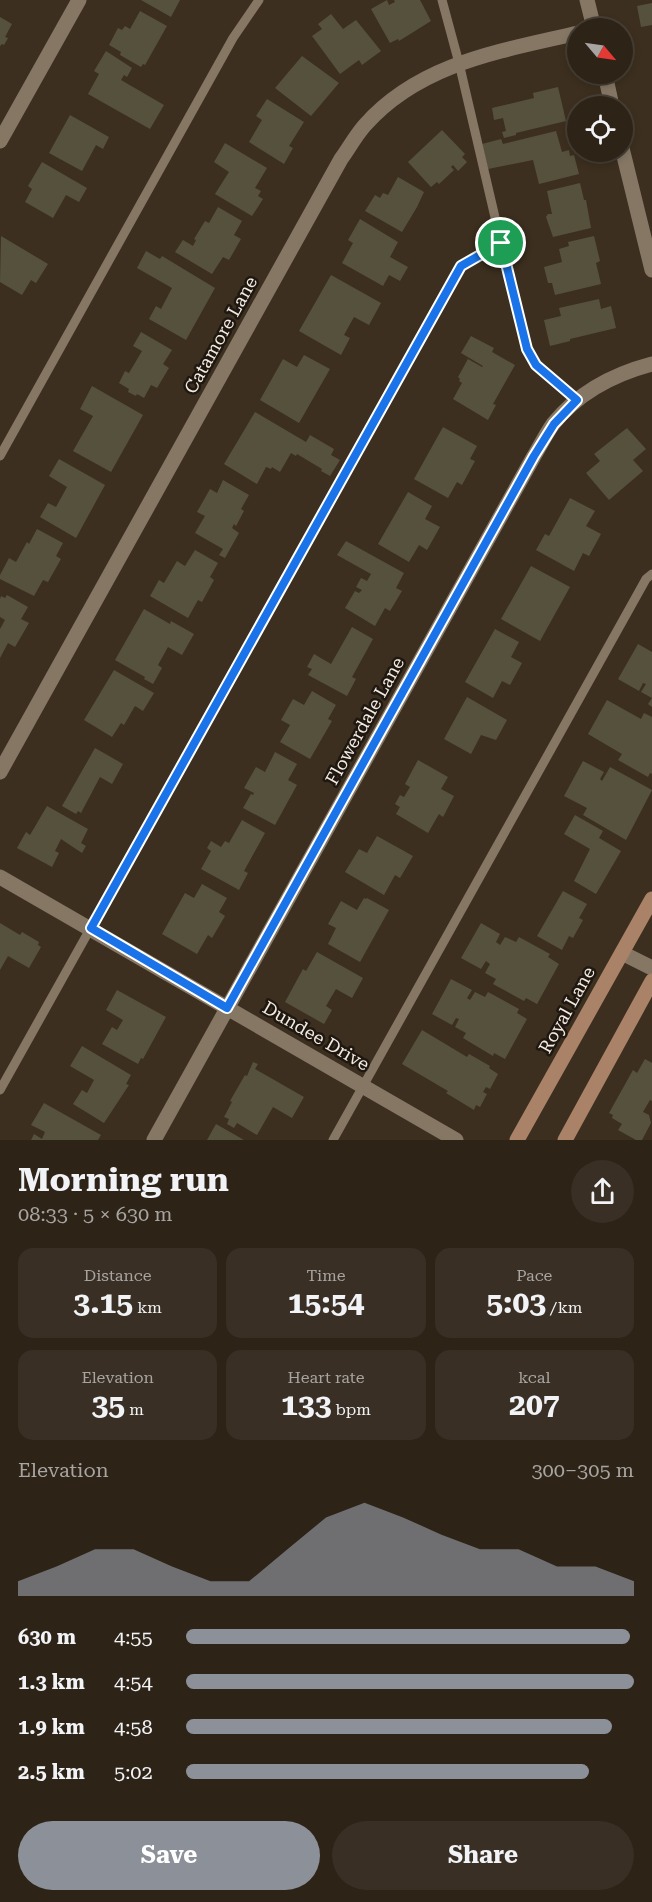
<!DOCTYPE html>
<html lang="en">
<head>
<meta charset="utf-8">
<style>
  body { margin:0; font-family:"Roboto Serif",serif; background:#392f24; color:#f1f3f6; height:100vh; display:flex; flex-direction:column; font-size:22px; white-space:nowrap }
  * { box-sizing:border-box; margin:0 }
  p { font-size:20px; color:#a7a4a1 }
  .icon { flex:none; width:33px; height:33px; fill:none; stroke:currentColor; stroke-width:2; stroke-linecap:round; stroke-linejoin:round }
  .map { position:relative; height:1140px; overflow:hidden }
  .side { display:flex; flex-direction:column; background:#2d2317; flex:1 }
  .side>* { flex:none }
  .needle { width:39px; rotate:119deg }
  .fabs { position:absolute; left:567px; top:18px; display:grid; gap:12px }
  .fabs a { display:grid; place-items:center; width:66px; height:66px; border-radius:50%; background:#2d2317; box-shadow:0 3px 9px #0003,0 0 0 2px #484036; font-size:30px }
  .pin { position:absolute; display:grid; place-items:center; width:51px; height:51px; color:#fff; margin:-26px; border:3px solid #fff; border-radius:50%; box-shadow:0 2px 6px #0007 }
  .round { display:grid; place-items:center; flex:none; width:63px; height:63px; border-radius:32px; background:#392f24 }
  .headline { display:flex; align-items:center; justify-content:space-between; height:102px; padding:0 18px }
  h1 { font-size:33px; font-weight:700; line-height:45px }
  .figures { display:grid; grid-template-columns:repeat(3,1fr); gap:9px; height:102px; padding:6px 18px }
  .figures div { display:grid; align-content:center; border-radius:15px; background:#392f24; text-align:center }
  .figures b { font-size:30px; font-weight:700 }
  .figures small { font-size:16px; font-weight:400 }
  .figures p { font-size:16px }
  .chart { height:168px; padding:12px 18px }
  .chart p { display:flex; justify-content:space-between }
  .chart svg { width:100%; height:108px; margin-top:6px; fill:#8c9099; opacity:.7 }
  .cta { display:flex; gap:12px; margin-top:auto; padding:12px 18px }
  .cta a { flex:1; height:69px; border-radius:36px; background:#8c9099; color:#fff; font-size:24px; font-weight:700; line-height:69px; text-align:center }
  .cta a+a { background:#392f24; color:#f1f3f6 }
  ul { padding:0 18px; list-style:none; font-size:20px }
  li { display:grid; grid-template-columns:96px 72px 1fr; align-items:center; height:45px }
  li i { height:15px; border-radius:8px; background:#8c9099 }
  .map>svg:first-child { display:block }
  .building { fill:#56513d }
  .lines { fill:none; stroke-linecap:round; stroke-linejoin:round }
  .service { stroke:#867765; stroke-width:9 }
  .minor { stroke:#867765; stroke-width:15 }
  .secondary { stroke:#a98268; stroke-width:15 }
  .route-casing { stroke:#fff; stroke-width:12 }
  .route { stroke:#1a73e8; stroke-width:8 }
  .labels { text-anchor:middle; stroke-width:5; stroke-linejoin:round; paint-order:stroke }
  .street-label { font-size:18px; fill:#f4ebe2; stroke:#1e1811 }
</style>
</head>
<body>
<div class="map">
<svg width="652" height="1140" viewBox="0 0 652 1140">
  <rect width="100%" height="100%" fill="#3c2f1f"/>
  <!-- building -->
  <path class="building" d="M 141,0 L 180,0 L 171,17 Z
    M 387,0 L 389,5 L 395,2 L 394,0 L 420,0 L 431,21 L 399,41 L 398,39 L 390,43 L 371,9 Z
    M 652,3 L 652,25 L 641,27 L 637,6 Z
    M 140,11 L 167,26 L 145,65 L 143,64 L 141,67 L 120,55 L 121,52 L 109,45 L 118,28 L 122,30 L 125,26 L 130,29 Z
    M 331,14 L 343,29 L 356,20 L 381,51 L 362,65 L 359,60 L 340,74 L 312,36 L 322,29 L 318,24 Z
    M 0,17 L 12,24 L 5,37 L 8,38 L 4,45 L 2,44 L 0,46 Z
    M 106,51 L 132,68 L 127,77 L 124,75 L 121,80 L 164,105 L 150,129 L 88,94 L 99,74 L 94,71 Z
    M 302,56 L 339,83 L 311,116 L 275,88 Z
    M 558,87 L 566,121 L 516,133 L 516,135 L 504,138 L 502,132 L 506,131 L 503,118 L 494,120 L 492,108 L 534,98 L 533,93 Z
    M 267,99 L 304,122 L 289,146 L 293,148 L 284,164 L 249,142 L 262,120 L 256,116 Z
    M 70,115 L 109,137 L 103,149 L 96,145 L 82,171 L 49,153 Z
    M 442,130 L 465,154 L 462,157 L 467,162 L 458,171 L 453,165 L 451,167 L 454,170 L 439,184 L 437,182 L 431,187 L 408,162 Z
    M 556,131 L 562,152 L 569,150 L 570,156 L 574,155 L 579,174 L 539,184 L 533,160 L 488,169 L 482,144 L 501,139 L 503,144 Z
    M 225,143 L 267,168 L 255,188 L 261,191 L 258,196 L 263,199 L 252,216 L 215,194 L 229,172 L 214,162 Z
    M 42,162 L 87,188 L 79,202 L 66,195 L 53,218 L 25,202 L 32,189 L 28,186 Z
    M 398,177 L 424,192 L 417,207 L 402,232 L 365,211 L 375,195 L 380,198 L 383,193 L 388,195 Z
    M 580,183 L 584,200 L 586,200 L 591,228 L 553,237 L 546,217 L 548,214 L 552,214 L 547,191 Z
    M 218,207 L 242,221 L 234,235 L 241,239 L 229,260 L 223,257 L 212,274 L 175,252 L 183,240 L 193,246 L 196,240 L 194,239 L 205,221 L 209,223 Z
    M 360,219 L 398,242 L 390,257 L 408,267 L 400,281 L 389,275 L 383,286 L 342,263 L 353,243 L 348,240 Z
    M 1,236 L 48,264 L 36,283 L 31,280 L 22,295 L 0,282 Z
    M 594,236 L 600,261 L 596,263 L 601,284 L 555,295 L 552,283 L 548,283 L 544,267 L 562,262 L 559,249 L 569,246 L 568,242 Z
    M 146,251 L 160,259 L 162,256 L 215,288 L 186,340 L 149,319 L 156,306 L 161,309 L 172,288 L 137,268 Z
    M 331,275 L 381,303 L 369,325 L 354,317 L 344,335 L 350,338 L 341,355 L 299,331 Z
    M 599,299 L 601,309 L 611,306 L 616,328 L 570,339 L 570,341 L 550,346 L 544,320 L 561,316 L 559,308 Z
    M 141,332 L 172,350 L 163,364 L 169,368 L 157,388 L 151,385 L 144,398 L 137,394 L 136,396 L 128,392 L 129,389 L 119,383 L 125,371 L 129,373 L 142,351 L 133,346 Z
    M 471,336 L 494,348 L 492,352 L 515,365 L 493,404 L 496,405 L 488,420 L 453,399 L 462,383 L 459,381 L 460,379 L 458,377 L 468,359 L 482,367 L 483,366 L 461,353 Z
    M 304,355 L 330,369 L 299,423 L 260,400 L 283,359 L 297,367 Z
    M 92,386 L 143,415 L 111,472 L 73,451 L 93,416 L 80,409 Z
    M 255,412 L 306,442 L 310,435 L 334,449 L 331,455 L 340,460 L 330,476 L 321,471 L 322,469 L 297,454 L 296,456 L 291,453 L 280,472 L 272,467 L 271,469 L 266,467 L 257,484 L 224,464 Z
    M 443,427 L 477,446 L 470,459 L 475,461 L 462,485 L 457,482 L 448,498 L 414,479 Z
    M 627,428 L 646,449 L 633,460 L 643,471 L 609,500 L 586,473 L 600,461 L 594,454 Z
    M 59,459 L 105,485 L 76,538 L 40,517 L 48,503 L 56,507 L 67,487 L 49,476 Z
    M 223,480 L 249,495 L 241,509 L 244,511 L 236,526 L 234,524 L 232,528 L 239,533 L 225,558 L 219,555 L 223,549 L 195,533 L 205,516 L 197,512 L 210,489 L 217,493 Z
    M 408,492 L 432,506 L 425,519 L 440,527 L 427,550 L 419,545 L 409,562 L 378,544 Z
    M 570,498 L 595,511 L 586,526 L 601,534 L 589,556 L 583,553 L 574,571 L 536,550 L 545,534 L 549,536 Z
    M 37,529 L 63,543 L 56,556 L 61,559 L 48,582 L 43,580 L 34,596 L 0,579 L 0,575 L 9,558 L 16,562 L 27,542 L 29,544 Z
    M 346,541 L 404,573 L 396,588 L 402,591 L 390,611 L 385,608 L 375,626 L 345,608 L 355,591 L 359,593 L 362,590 L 356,587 L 361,578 L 367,581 L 371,574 L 337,555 Z
    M 195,550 L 218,563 L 210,577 L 214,580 L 202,602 L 198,600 L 188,618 L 150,596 L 159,580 L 164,583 L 177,561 L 185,566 Z
    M 531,566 L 570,587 L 540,641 L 501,619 Z
    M 7,595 L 28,607 L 21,619 L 29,623 L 15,647 L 8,643 L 0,658 L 0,629 L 5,620 L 0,617 L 0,599 L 1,596 L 5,598 Z
    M 144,609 L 170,624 L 171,621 L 194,634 L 182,655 L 168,647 L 158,665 L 162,668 L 153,684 L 144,679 L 145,677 L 115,660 Z
    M 352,627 L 373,639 L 352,677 L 356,679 L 347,696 L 308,675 L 312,669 L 307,667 L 314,654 L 331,664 Z
    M 495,629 L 519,642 L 511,657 L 522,663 L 510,685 L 502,681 L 493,698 L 465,682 Z
    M 638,644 L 652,652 L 652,707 L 648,704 L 652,698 L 641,692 L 646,684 L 643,683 L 639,691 L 618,679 Z
    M 114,670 L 154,693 L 143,711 L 135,706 L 124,725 L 121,723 L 112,737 L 84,720 Z
    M 312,691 L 336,705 L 328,719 L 332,721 L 310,759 L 280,742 L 290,725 L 281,720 L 293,699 L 304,705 Z
    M 467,697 L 507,720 L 496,740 L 481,735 L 471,754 L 444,739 Z
    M 607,700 L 641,719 L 644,713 L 652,717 L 652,774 L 650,773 L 648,777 L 618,760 L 622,754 L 588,734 Z
    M 95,748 L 123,764 L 112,784 L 100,777 L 81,813 L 78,811 L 76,814 L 62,806 Z
    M 275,752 L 297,764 L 288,780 L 297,785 L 275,825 L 243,808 L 251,794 L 253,795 L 254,793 L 244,788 L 256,767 L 265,772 Z
    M 418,760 L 448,777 L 441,789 L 454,796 L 443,817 L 439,814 L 428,833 L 396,814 L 400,807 L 395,804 L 400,795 L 404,797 L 410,787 L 405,784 Z
    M 583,761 L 604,772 L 600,779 L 602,781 L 610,767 L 652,790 L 626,840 L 583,815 L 587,808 L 564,796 Z
    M 47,806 L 88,829 L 81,843 L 86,846 L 82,853 L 61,839 L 55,851 L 59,853 L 52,867 L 17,848 L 26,832 L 30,835 Z
    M 575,815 L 603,831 L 599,838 L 621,851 L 596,894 L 574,881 L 590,849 L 564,834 Z
    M 242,820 L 265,833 L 244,871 L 248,873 L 239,890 L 201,869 L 211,851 L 207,848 L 211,841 L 221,847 L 225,841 L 229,843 Z
    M 377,836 L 413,856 L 400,878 L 395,875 L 384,895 L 345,872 L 359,849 L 367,853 Z
    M 202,884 L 227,898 L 219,912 L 225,916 L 212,938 L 208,935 L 197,954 L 162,934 L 185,893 L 194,898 Z
    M 563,891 L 587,904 L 579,918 L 583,920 L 573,938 L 569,936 L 562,950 L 537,936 Z
    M 364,898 L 366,899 L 367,898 L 389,910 L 360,962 L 328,944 L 336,928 L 328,924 L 341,901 L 357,910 Z
    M 0,923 L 20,935 L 22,932 L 39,942 L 38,945 L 41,947 L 29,968 L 8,956 L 0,970 Z
    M 481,923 L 500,934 L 496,942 L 500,945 L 505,937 L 516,942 L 519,937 L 550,954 L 548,957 L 559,964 L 537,1004 L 526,998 L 524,1001 L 493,984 L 496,979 L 485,973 L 490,964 L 486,961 L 481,969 L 461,958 Z
    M 317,952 L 363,978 L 352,998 L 336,989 L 326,1006 L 332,1010 L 324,1024 L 285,1002 L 303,969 L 306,971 Z
    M 451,979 L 472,990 L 467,998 L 470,1000 L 475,992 L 485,997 L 488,992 L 519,1009 L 517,1013 L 527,1019 L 505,1059 L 494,1053 L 493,1056 L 463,1038 L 466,1033 L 455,1027 L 459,1019 L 456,1018 L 452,1025 L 432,1014 Z
    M 117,990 L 166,1017 L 143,1059 L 141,1058 L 138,1064 L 102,1044 L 112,1027 L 117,1030 L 123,1020 L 106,1010 Z
    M 422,1030 L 467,1057 L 469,1054 L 490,1066 L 489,1068 L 498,1074 L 490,1089 L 486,1087 L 483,1092 L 487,1094 L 480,1107 L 476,1105 L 474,1110 L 446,1093 L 448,1091 L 402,1064 Z
    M 82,1046 L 131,1075 L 126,1084 L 129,1085 L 104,1123 L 73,1104 L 82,1090 L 87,1093 L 94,1080 L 70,1066 Z
    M 645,1059 L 652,1063 L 652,1101 L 650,1100 L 643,1112 L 649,1115 L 651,1123 L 642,1140 L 636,1140 L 618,1130 L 622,1124 L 612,1118 L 613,1115 L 609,1113 L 633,1070 L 637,1073 Z
    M 253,1062 L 258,1064 L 255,1069 L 304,1097 L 292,1118 L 273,1107 L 257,1135 L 237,1123 L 234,1128 L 227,1124 L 229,1119 L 224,1117 L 232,1102 L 230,1101 L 245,1075 L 247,1076 Z
    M 44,1103 L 101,1135 L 98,1140 L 31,1140 L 34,1134 L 42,1139 L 45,1132 L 31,1125 Z
    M 216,1124 L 244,1140 L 207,1140 Z"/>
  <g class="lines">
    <!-- service -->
    <path class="service" d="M 442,0 L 459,63 L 501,243
      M 0,456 L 233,38 L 259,0
      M 0,1090 L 461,266 L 501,243 L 527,349 L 536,365 L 577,400
      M 333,1140 L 646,579 L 652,574"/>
    <!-- minor -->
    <path class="minor" d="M 587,0 L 594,28
      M 605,74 L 612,106
      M 0,141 L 79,0
      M 622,148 L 652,270
      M 0,772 L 341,159 C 349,148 356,135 365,125 C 420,63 501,51 578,33
      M 0,877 L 456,1140
      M 622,953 L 652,968
      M 154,1140 L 534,456 C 540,446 546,434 553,424 C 578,393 614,374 652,364"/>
    <!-- secondary -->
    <path class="secondary" d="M 517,1140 L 652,899
      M 565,1140 L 652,981"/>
  </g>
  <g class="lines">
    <defs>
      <path id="route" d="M 501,243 L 527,349 L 536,365 L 577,400 L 554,424 L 534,456 L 227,1008 L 91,928 L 461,266 Z"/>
    </defs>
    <!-- route casing -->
    <use href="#route" class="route-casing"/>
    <!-- route -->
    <use href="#route" class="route"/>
  </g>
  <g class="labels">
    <!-- street labels -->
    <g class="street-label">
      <text transform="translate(221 335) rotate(-61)" y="6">Catamore Lane</text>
      <text transform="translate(365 721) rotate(-61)" y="6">Flowerdale Lane</text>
      <text transform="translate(567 1010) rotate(-61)" y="6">Royal Lane</text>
      <text transform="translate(316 1036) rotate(30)" y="6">Dundee Drive</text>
    </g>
  </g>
</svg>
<div class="fabs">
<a><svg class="needle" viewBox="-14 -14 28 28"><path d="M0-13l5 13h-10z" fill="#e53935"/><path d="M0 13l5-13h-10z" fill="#a7a4a1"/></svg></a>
<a><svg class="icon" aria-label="locate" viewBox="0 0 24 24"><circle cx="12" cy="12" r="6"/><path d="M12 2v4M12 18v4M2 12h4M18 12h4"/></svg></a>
</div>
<div class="pin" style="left:501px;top:243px;background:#1e9e55"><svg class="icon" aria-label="arrive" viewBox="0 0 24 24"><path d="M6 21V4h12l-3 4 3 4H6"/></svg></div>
</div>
<section class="side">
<div class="headline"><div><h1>Morning run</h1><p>08:33 · 5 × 630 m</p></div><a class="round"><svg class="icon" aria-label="share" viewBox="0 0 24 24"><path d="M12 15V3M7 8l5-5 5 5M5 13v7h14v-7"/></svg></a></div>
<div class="figures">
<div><p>Distance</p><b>3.15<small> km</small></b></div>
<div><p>Time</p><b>15:54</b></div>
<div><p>Pace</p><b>5:03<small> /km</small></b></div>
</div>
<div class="figures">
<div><p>Elevation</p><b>35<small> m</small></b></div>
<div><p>Heart rate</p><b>133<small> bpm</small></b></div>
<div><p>kcal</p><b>207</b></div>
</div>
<div class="chart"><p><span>Elevation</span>300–305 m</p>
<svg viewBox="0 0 160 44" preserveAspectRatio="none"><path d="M0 44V38L10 32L20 25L30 25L40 32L50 38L60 38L70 25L80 12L90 6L100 12L110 19L120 25L130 25L140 32L150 32L160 38V44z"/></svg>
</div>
<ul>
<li><b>630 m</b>4:55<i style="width:99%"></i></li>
<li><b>1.3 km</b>4:54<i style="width:100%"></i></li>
<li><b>1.9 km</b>4:58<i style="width:95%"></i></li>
<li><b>2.5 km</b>5:02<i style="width:90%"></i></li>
</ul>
<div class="cta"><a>Save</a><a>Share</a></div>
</section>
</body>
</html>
